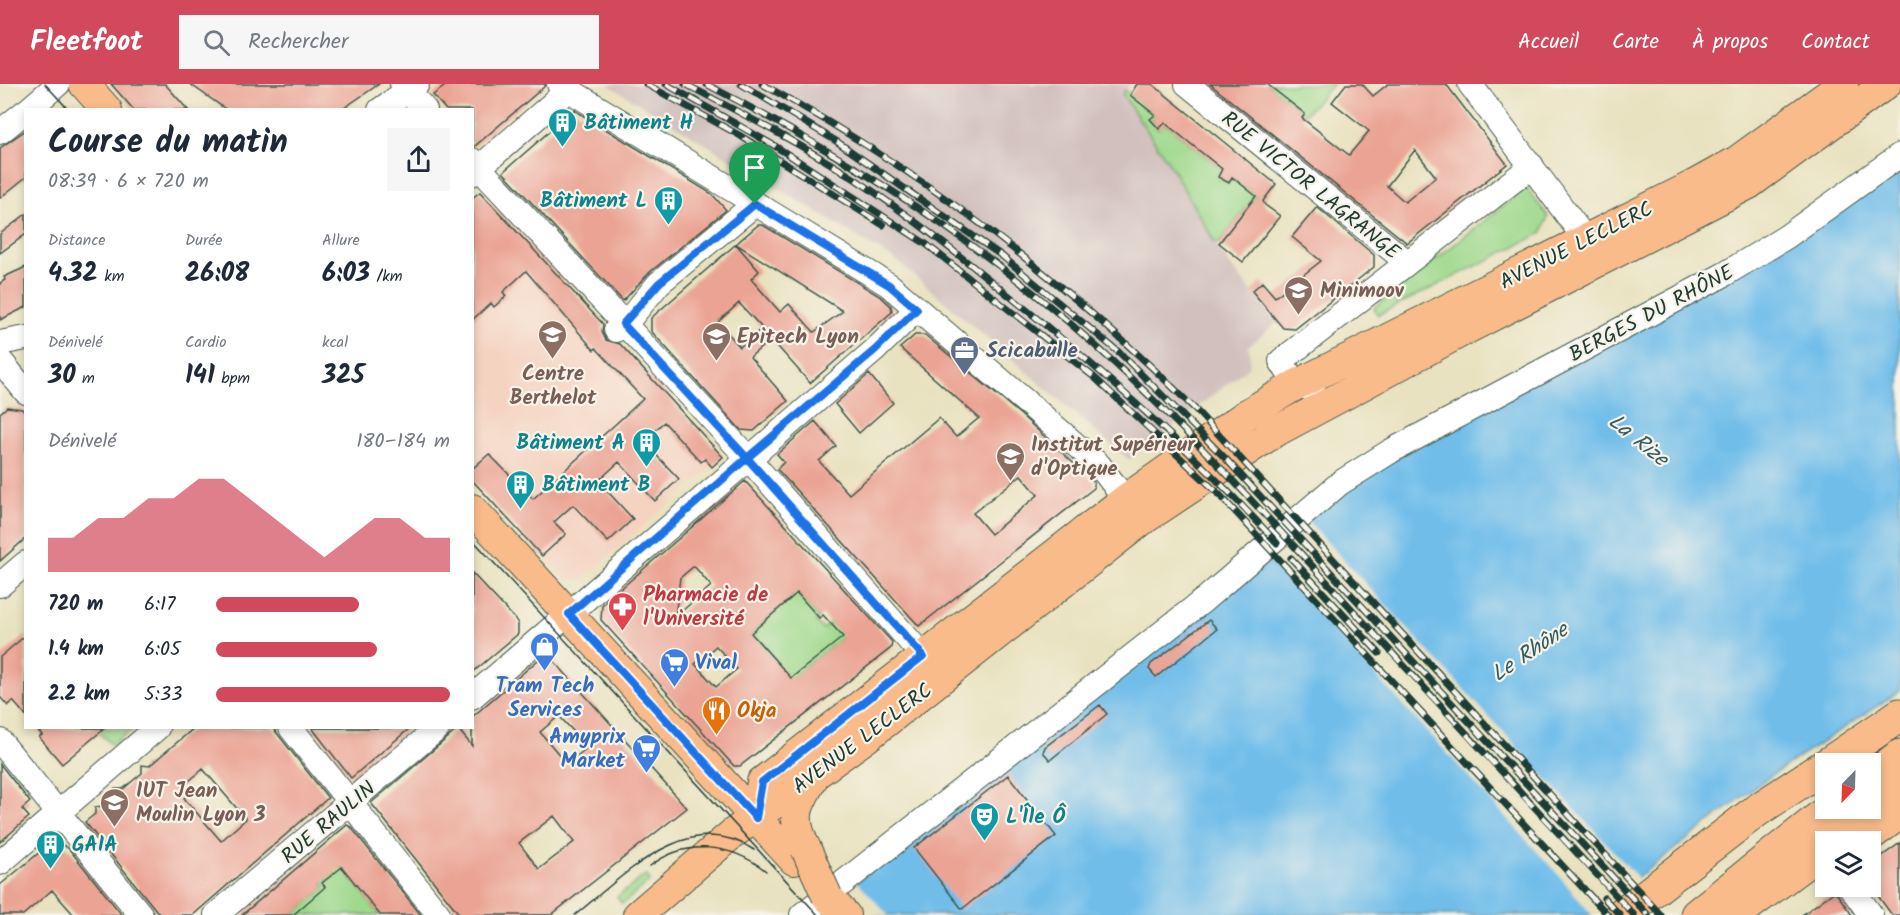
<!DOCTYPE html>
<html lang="fr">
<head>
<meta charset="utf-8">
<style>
  body { margin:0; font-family:Kalam,sans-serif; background:#f6f6f7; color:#1f2937; height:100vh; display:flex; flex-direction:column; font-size:22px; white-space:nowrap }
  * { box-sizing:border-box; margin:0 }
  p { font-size:20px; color:#747a83 }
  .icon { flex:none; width:33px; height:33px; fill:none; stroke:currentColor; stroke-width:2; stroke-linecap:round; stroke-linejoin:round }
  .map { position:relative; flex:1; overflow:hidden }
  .panel { position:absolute; left:24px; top:24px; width:450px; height:621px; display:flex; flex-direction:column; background:#fff; border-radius:0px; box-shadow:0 3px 9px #0003 }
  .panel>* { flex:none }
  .needle { width:39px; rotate:203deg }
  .tools { position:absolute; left:1815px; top:669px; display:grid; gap:12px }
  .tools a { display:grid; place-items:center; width:66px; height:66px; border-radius:0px; background:#fff; box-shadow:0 3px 9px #0003; font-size:30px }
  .pin { position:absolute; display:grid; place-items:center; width:51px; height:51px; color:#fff; margin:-62px -26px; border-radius:50% 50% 50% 0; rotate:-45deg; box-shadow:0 0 6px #0007 }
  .pin .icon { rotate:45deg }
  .round { display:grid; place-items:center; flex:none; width:63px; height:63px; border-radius:0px; background:#f6f6f7 }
  .summary { display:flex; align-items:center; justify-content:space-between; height:102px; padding:0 24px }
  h1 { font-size:33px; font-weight:800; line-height:45px }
  .stats { display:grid; grid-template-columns:repeat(3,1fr); gap:9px; height:102px; padding:6px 24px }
  .stats div { display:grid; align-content:center }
  .stats b { font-size:26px; font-weight:800 }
  .stats small { font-size:16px; font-weight:400 }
  .stats p { font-size:16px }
  .chart { height:168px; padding:12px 24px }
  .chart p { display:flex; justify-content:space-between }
  .chart svg { width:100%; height:108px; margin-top:6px; fill:#d1495b; opacity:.7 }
  ul { padding:0 24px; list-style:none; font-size:20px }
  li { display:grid; grid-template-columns:96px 72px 1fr; align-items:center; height:45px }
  li i { height:15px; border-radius:8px; background:#d1495b }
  header { display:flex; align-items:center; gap:36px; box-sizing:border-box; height:84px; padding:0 30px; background:#d1495b; color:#fff }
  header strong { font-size:28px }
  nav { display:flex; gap:33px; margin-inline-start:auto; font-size:21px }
  .search { width:420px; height:54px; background:#f6f6f7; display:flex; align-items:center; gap:15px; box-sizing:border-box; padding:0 21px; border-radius:0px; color:#747a83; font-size:22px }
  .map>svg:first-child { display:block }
  .built { fill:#f5d3c1 }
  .industrial { fill:#d1c0bc }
  .green { fill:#9ed98c; stroke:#5e8b60; stroke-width:1.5 }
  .water { fill:#70bdea; stroke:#487d8f; stroke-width:1.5 }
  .pier { fill:#e9e2c0 }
  .building { fill:#eba494; fill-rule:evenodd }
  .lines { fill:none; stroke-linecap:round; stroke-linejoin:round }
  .minor-casing { stroke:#3d5649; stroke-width:26 }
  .major-casing { stroke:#3d5649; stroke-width:32 }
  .highway-casing { stroke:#3d5649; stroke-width:35 }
  .minor { stroke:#fff; stroke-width:24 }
  .major { stroke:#fabb8b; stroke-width:30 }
  .highway { stroke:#fabb8b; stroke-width:33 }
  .tram { stroke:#1f3d34; stroke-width:1.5 }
  .rail-casing { stroke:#1f3d34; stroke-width:7 }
  .rail { stroke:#f7f3e8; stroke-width:4.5; stroke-dasharray:14; stroke-linecap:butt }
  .major-bridge-casing { stroke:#3d5649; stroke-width:32; stroke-linecap:butt }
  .major-bridge { stroke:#fabb8b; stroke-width:30 }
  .route-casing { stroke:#fff; stroke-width:12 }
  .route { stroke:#1a73e8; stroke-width:8 }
  .labels { text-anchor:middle; stroke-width:4.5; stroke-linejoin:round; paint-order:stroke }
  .culture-label { font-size:21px; font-weight:bold; fill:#0d838f; stroke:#f7f3e8; text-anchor:start }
  .street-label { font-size:21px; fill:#1f3d34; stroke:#f7f3e8 }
  .education-label { font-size:21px; font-weight:bold; fill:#785e54; stroke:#f7f3e8; text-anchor:start }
  .service-label { font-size:21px; font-weight:bold; fill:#4e5e75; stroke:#f7f3e8; text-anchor:start }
  .health-label { font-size:21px; font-weight:bold; fill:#be3a42; stroke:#f7f3e8; text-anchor:start }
  .shop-label { font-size:21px; font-weight:bold; fill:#366cbe; stroke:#f7f3e8; text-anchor:start }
  .food-label { font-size:21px; font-weight:bold; fill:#c56008; stroke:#f7f3e8; text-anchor:start }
  .water-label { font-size:22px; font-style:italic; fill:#335d62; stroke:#f7f3e8 }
</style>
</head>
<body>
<header>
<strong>Fleetfoot</strong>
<div class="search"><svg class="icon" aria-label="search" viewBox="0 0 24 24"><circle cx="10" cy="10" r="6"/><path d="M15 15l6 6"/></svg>Rechercher</div>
<nav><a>Accueil</a><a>Carte</a><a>À propos</a><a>Contact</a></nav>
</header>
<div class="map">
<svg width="1900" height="831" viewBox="0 0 1900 831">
  <rect width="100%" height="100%" fill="#f7f3e8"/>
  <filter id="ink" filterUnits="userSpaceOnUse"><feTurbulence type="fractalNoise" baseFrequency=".0167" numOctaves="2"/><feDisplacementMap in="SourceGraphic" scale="12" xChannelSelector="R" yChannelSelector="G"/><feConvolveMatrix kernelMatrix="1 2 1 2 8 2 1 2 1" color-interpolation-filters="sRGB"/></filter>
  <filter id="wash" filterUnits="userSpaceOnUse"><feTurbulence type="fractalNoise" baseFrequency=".008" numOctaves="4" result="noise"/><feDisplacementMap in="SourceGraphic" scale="24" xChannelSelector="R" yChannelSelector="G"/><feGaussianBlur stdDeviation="1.35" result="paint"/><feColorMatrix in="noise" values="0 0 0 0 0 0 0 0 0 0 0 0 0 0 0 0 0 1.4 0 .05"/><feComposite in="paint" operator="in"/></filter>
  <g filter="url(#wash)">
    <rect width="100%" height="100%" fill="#e9e2c0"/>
    <!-- built -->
    <path class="built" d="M 576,24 L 732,120 L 622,218 L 555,144 L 533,163 L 723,373 L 581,496 L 566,495 L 473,393 L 473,114 L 480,108 L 528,157 L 549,138 L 503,88 Z"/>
    <!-- industrial -->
    <path class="industrial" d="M 607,0 L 1130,0 L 1122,11 L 1167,76 L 1226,176 L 1277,239 L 1247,263 L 1250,267 L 1249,283 L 1129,376 L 897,177 Z"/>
    <!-- green -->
    <path class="green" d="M 1267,0 L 1333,0 L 1305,30 Z
      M 1125,6 L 1155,31 L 1150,35 L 1158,45 L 1165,39 L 1222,85 L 1218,93 L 1229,99 L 1232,93 L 1256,112 L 1219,159 L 1215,159 L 1167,76 L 1122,10 Z
      M 1526,104 L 1548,132 L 1542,149 L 1378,231 L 1374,224 Z
      M 797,509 L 819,534 L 816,538 L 823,545 L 835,534 L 848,549 L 790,595 L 751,549 Z
      M 94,644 L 133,644 L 112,661 Z
      M 333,783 L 343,784 L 380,831 L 293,831 L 325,803 L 322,799 L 332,791 L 330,788 Z
      M 646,791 L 650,797 L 622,820 L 617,813 Z"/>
    <!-- water -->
    <path class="water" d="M 1900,83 L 1900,607 L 1763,697 L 1589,831 L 816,831 L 1344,404 Z"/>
    <!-- pier -->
    <path class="pier" d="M 1305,434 L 1639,795 L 1592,831 L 1557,789 L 1265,470 Z
      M 856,796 L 888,831 L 813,831 Z"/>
    <g id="blocks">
      <!-- building -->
      <path class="building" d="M 111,0 L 165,0 L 188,26 L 134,26 Z
        M 190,0 L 379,0 L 341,26 L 227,26 Z
        M 448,0 L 545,0 L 545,2 L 475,62 L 472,62 L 472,26 L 446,26 L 433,11 Z
        M 1137,0 L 1152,0 L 1276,100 L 1263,117 L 1265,121 L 1280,132 L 1243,178 L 1219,159 L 1256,112 L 1232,93 L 1229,99 L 1218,93 L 1222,85 L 1165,39 L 1159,45 L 1150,35 L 1155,31 L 1130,11 Z
        M 1210,0 L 1267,0 L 1305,30 L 1302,34 L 1349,71 L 1369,47 L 1332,18 L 1346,0 L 1362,0 L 1373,12 L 1388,0 L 1446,0 L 1507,80 L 1407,159 ZM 1415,66 L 1436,93 L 1405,118 L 1387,102 Z
        M 574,26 L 712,110 L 726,126 L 650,188 L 623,217 L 503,88 Z
        M 26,46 L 26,93 L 0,114 L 0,64 Z
        M 480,108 L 603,240 L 602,248 L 606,256 L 620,260 L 723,373 L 712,383 L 705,375 L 701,378 L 664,338 L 643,357 L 679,395 L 655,417 L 619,378 L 598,397 L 633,435 L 608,458 L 573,421 L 554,438 L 566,450 L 542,472 L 472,396 L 472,385 L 489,370 L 533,415 L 643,315 L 596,264 L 594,266 L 526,187 L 503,208 L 506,212 L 494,223 L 491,219 L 472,236 L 472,114 Z
        M 1317,123 L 1374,171 L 1374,183 L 1295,245 L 1283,244 L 1252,207 L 1262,198 L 1275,213 L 1321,177 L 1292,153 Z
        M 26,130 L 26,150 L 0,169 L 0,150 Z
        M 758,141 L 763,141 L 881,213 L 891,222 L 892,228 L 810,299 L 771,255 L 750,273 L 788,317 L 754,347 L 741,346 L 651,247 L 651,234 L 736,160 L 759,187 L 751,195 L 780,228 L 789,220 L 814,248 L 843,227 L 736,160 ZM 739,219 L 762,244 L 740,263 L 718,238 Z
        M 26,183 L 26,223 L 0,236 L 0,199 L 5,196 L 4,193 Z
        M 915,251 L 925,251 L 1021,331 L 1094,398 L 1094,404 L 919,542 L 777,385 L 784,378 L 777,370 L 815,337 L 836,362 L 819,377 L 849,410 L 939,334 L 956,353 L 979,334 L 900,264 ZM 1021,391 L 1038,411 L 991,450 L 973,429 Z
        M 869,290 L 893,319 L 859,349 L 835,320 Z
        M 7,323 L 22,325 L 26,330 L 26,454 L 0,477 L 0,329 Z
        M 745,397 L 892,558 L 891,564 L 740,682 L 734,682 L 601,536 L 602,521 ZM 694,482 L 711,502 L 675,533 L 680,494 ZM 797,509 L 819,534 L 823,531 L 843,553 L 791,594 L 751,549 ZM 716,562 L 737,585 L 716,603 L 695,580 Z
        M 472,489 L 518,538 L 518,550 L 472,589 Z
        M 1209,536 L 1217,545 L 1156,593 L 1149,585 L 1151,580 Z
        M 26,551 L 26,632 L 13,617 L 8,622 L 0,613 L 0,573 Z
        M 538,576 L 553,576 L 687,724 L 551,831 L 460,831 L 371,719 L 458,645 L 472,662 L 472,633 ZM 559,632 L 588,663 L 567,680 L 540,648 ZM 554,732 L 574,758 L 539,785 L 519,759 Z
        M 1100,621 L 1107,630 L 1050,676 L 1043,668 L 1045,663 Z
        M 36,644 L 105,644 L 62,680 L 39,653 L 42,651 Z
        M 194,644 L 273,644 L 328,714 L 193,831 L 160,831 L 85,738 L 95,730 L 95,723 L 103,722 L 115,712 L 115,705 L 123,705 L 142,689 L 142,681 L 149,682 ZM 203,685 L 246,735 L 221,757 L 184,714 L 188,711 L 182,703 Z
        M 312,644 L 410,644 L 351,694 Z
        M 0,680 L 30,718 L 22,725 L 29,733 L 0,758 Z
        M 1008,691 L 1056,752 L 962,825 L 914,764 Z
        M 347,741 L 351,743 L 421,831 L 380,831 L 342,783 L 322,799 L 325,803 L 293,831 L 242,831 Z
        M 51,759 L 60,759 L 69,765 L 122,831 L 74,831 L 52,806 L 23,831 L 0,831 L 0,801 Z
        M 1900,759 L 1900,831 L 1892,831 L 1870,801 L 1870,781 Z
        M 1835,807 L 1852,831 L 1802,831 L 1820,818 Z"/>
    </g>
  </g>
  <g filter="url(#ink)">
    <use href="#blocks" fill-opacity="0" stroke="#3d5649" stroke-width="1.5"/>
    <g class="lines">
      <defs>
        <path id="minor" d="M 402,0 L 425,26
          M 559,0 L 889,201 L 1026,318
          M 1187,0 L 1407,178
          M 1470,0 L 1586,156 L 1594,171
          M 28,26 L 58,0
          M 380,26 L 417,0
          M 0,48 L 26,27
          M 472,76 L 539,148
          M 472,90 L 559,14 L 570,0
          M 544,153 L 748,374 L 923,572
          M 616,246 L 631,233 L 659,199 L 755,120
          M 0,259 L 26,254
          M 0,276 L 26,308
          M 1313,305 L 1296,301 L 1281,277 L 1532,82
          M 1032,323 L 1099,381 L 1135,428
          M 0,501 L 26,479
          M 472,613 L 875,266 L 917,225
          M 291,644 L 439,831
          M 0,657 L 141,831
          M 0,779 L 157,644
          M 1850,802 L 1871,831
          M 216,831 L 438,644
          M 802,831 L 1204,516 L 1340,399 L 1391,367 L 1725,190 L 1786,153 L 1900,71"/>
        <path id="major" d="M 84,0 L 107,26
          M 472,425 L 794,776
          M 756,734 L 762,698 L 1126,415 L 1247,330 L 1296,301 L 1694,101 L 1737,77 L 1843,0
          M 1862,758 L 1900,730
          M 806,765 C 790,733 796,723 813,694
          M 827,812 L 845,831
          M 638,831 L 732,750 L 867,653 L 1141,437 L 1273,349 L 1461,248 L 1749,100 L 1886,0"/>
        <path id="highway" d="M 1828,680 L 1900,631
          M 1870,695 L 1900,672
          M 1834,758 L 1900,708
          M 1621,831 L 1756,727 L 1826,681
          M 1697,831 L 1832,724
          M 1734,831 L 1826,763"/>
      </defs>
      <!-- minor casing -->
      <use href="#minor" class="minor-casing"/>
      <!-- major casing -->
      <use href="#major" class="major-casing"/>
      <!-- highway casing -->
      <use href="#highway" class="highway-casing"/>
      <!-- minor -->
      <use href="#minor" class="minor"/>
      <!-- major -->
      <use href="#major" class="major"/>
      <!-- highway -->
      <use href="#highway" class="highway"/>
      <!-- tram -->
      <path class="tram" d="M 45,0 L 69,26
        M 472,455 L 818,831
        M 650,782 C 686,754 732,760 766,787
        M 575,831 C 624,792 687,722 754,766"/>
      <defs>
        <path id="rail" d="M 646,0 L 739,51 L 883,141
          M 666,0 L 775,62 L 926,160 L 1094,293 L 1218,409 L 1608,831
          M 685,0 C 743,30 801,60 855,95 C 908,130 958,170 1007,210 C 1103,287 1194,368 1277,459
          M 706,0 C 830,64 952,139 1059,230 C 1161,316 1250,414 1339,511 C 1437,618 1535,725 1634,831
          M 741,0 L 836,57 L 1002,172 L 1121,270 L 1225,374 L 1648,831
          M 762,0 C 922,87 1065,196 1195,325 L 1661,831
          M 1291,474 L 1379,569
          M 1604,814 L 1620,831"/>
      </defs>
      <!-- rail casing -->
      <use href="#rail" class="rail-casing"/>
      <!-- rail -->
      <use href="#rail" class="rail"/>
      <defs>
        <path id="major-bridge" d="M 806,765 L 827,812"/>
      </defs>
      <!-- major-bridge casing -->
      <use href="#major-bridge" class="major-bridge-casing"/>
      <!-- major-bridge -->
      <use href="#major-bridge" class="major-bridge"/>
    </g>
  </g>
  <g class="lines" filter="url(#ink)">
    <defs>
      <path id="route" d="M 755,120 L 659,199 L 623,240 L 747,374 L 569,530 L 756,734 L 762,698 L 923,572 L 747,374 L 875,266 L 917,225 L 889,201 L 755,120"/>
    </defs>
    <!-- route casing -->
    <use href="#route" class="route-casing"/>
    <!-- route -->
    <use href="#route" class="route"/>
  </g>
  <!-- icons -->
  <defs>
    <symbol id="building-pin" viewBox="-11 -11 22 30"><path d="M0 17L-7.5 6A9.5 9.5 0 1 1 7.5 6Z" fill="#0f9aa8" stroke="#f7f3e8"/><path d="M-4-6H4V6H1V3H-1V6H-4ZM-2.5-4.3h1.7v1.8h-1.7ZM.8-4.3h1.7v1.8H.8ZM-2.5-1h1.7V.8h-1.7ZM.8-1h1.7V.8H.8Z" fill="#fff"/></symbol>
    <symbol id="school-pin" viewBox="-11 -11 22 30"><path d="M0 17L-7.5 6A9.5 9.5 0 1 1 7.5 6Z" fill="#8d6e63" stroke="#f7f3e8"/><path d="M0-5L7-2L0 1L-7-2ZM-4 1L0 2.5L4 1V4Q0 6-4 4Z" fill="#fff"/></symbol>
    <symbol id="university-pin" viewBox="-11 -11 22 30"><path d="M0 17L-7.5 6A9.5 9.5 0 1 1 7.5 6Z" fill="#8d6e63" stroke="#f7f3e8"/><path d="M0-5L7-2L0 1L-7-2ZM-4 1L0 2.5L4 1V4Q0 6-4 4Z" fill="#fff"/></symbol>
    <symbol id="office-pin" viewBox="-11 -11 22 30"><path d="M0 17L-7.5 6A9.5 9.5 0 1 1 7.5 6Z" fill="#5c6f8a" stroke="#f7f3e8"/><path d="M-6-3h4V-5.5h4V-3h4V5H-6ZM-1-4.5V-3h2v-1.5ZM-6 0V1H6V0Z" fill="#fff"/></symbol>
    <symbol id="pharmacy-pin" viewBox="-11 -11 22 30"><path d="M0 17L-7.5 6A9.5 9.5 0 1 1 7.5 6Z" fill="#e0444e" stroke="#f7f3e8"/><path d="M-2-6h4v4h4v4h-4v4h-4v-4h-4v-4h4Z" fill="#fff"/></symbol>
    <symbol id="shop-pin" viewBox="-11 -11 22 30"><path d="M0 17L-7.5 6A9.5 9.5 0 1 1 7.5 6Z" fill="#3f7fe0" stroke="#f7f3e8"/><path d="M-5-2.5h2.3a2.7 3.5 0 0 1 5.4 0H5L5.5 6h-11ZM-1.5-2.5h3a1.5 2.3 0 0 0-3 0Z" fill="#fff"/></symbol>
    <symbol id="supermarket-pin" viewBox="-11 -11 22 30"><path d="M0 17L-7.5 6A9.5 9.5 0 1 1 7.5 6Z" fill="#3f7fe0" stroke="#f7f3e8"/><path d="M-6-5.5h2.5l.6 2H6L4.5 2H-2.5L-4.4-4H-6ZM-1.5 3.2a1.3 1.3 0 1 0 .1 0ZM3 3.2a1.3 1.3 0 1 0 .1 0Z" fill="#fff"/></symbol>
    <symbol id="restaurant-pin" viewBox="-11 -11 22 30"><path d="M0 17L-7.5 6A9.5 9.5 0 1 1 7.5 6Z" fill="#e8710a" stroke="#f7f3e8"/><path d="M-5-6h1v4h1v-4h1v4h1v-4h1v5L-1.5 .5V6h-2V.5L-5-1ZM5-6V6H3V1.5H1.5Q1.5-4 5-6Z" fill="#fff"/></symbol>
    <symbol id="theatre-pin" viewBox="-11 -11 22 30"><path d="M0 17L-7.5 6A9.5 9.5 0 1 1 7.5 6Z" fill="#0f9aa8" stroke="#f7f3e8"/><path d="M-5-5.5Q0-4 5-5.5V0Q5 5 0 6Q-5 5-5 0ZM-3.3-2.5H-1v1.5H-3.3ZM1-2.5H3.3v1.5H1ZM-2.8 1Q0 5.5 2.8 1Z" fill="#fff"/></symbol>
  </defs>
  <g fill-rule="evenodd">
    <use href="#building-pin" x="546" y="22" width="33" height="45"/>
    <use href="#building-pin" x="652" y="100" width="33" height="45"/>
    <use href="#school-pin" x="1282" y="190" width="33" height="45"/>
    <use href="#university-pin" x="536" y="234" width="33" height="45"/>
    <use href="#university-pin" x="700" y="236" width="33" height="45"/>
    <use href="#office-pin" x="948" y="250" width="33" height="45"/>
    <use href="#building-pin" x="630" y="342" width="33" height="45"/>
    <use href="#university-pin" x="994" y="356" width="33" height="45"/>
    <use href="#building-pin" x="504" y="384" width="33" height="45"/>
    <use href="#pharmacy-pin" x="606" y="506" width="33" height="45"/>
    <use href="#shop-pin" x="528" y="546" width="33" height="45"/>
    <use href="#supermarket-pin" x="658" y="562" width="33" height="45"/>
    <use href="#restaurant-pin" x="700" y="610" width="33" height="45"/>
    <use href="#supermarket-pin" x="630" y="648" width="33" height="45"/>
    <use href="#university-pin" x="98" y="702" width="33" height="45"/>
    <use href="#theatre-pin" x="968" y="716" width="33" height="45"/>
    <use href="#building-pin" x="34" y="744" width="33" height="45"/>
  </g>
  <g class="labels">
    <!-- culture labels -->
    <g class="culture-label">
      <text x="584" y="45">Bâtiment H</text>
      <text x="647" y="123" text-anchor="end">Bâtiment L</text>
      <text x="625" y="365" text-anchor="end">Bâtiment A</text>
      <text x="542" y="407">Bâtiment B</text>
      <text x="1006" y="739">L'Île Ô</text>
      <text x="72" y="767">GAIA</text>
    </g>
    <!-- street labels -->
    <g class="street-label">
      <text transform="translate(1311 101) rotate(39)" y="7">RUE VICTOR LAGRANGE</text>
      <text transform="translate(1576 161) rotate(-27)" y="7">AVENUE LECLERC</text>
      <text transform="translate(1651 229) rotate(-28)" y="7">BERGES DU RHÔNE</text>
      <text transform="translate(862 654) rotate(-37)" y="7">AVENUE LECLERC</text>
      <text transform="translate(328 738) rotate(-40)" y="7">RUE RAULIN</text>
    </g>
    <!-- education labels -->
    <g class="education-label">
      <text x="1320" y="213">Minimoov</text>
      <text x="737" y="259">Epitech Lyon</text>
      <text x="553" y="296" text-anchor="middle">Centre<tspan x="553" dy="24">Berthelot</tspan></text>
      <text x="1031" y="367">Institut Supérieur<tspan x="1031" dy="24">d'Optique</tspan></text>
      <text x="136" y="713">IUT Jean<tspan x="136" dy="24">Moulin Lyon 3</tspan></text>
    </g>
    <!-- service labels -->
    <g class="service-label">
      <text x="986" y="273">Scicabulle</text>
    </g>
    <!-- health labels -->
    <g class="health-label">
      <text x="643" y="517">Pharmacie de<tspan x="643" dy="24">l'Université</tspan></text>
    </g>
    <!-- shop labels -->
    <g class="shop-label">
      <text x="695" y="585">Vival</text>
      <text x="545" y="608" text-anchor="middle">Tram Tech<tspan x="545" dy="24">Services</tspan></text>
      <text x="625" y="659" text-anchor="end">Amyprix<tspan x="625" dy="24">Market</tspan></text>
    </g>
    <!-- food labels -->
    <g class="food-label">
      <text x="737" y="633">Okja</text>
    </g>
    <!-- water labels -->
    <g class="water-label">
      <text transform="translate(1639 355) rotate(39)" y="8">La Rize</text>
      <text transform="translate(1529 567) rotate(-34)" y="8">Le Rhône</text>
    </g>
  </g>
</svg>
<div class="tools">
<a><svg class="needle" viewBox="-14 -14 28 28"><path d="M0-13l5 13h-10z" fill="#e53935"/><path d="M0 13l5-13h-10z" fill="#747a83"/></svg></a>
<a><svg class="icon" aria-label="layers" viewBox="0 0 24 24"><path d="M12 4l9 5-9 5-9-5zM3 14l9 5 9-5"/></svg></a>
</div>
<div class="pin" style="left:755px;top:120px;background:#1e9e55"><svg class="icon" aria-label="arrive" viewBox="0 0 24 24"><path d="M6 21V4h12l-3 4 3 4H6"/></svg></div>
<section class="panel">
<div class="summary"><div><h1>Course du matin</h1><p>08:39 · 6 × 720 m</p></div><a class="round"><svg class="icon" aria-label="share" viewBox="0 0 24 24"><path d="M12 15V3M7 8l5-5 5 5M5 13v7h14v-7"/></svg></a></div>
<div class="stats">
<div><p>Distance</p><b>4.32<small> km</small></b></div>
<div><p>Durée</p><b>26:08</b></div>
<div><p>Allure</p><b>6:03<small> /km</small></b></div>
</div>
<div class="stats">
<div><p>Dénivelé</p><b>30<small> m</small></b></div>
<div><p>Cardio</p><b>141<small> bpm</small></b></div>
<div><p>kcal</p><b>325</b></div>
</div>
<div class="chart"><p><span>Dénivelé</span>180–184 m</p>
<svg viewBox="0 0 160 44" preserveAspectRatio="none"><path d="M0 44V30L10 30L20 22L30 22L40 14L50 14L60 6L70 6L80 14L90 22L100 30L110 38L120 30L130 22L140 22L150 30L160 30V44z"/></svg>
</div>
<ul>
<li><b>720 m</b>6:17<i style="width:61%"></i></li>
<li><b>1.4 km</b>6:05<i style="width:69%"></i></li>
<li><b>2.2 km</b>5:33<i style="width:100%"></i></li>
</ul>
</section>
</div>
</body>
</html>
